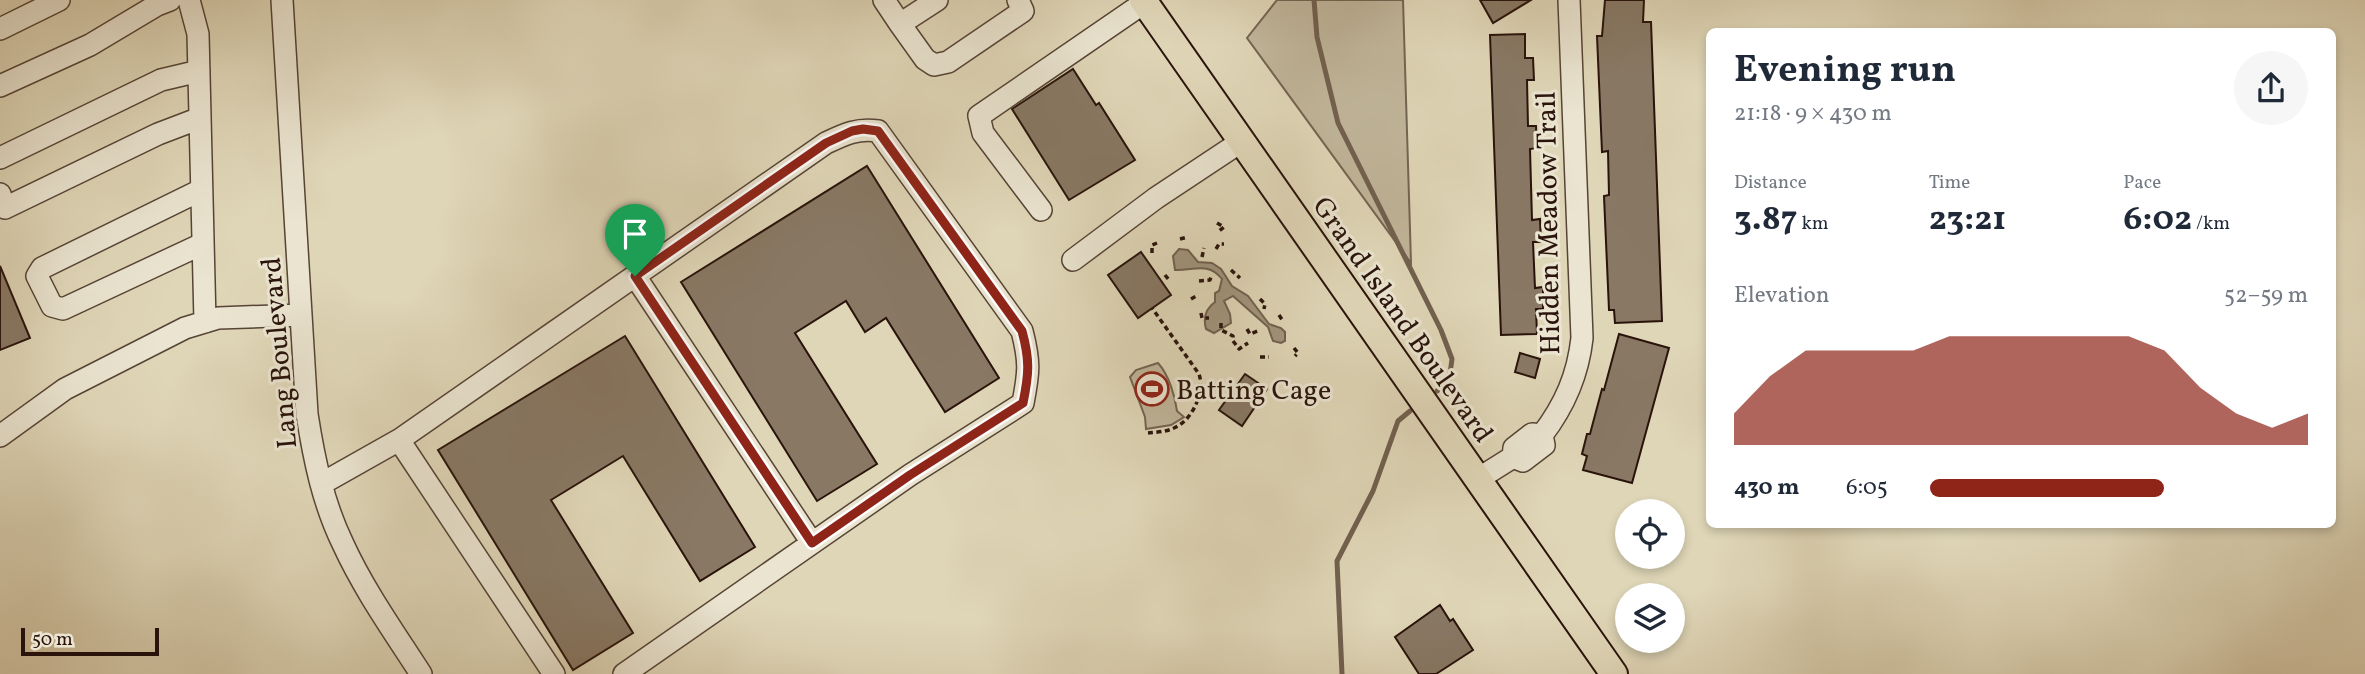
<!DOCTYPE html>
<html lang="en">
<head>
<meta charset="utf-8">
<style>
  body { margin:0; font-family:Vollkorn,serif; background:#f6f6f7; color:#1f2937; height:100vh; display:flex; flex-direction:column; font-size:26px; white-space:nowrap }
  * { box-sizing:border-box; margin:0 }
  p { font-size:23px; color:#747a83 }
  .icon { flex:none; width:38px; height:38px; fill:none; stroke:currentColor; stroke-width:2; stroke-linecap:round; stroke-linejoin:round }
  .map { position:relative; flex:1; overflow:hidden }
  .sheet { position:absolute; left:1706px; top:28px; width:630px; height:500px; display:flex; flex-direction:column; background:#fff; border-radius:10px; box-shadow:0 4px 10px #0003 }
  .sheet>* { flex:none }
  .fabs { position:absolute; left:1615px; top:499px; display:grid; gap:14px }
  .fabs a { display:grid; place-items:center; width:70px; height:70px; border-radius:50%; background:#fff; box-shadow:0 4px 10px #0003; font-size:35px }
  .scale { position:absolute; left:21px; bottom:18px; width:138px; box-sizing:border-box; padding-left:7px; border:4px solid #29130b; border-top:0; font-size:19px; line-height:24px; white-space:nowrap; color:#29130b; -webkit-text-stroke:5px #eae4d0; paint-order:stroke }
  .pin { position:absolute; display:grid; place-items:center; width:60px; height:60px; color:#fff; margin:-72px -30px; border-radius:50% 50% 50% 0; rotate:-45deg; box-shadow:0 0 7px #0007 }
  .pin .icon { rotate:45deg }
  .round { display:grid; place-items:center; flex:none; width:74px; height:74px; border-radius:37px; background:#f6f6f7 }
  .overview { display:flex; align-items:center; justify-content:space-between; height:119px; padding:0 28px }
  h1 { font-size:38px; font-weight:700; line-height:52px }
  .figures { display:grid; grid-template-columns:repeat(3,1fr); gap:10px; height:119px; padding:7px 28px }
  .figures div { display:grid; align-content:center }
  .figures b { font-size:35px; font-weight:700 }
  .figures small { font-size:19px; font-weight:400 }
  .figures p { font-size:19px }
  .chart { height:196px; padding:14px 28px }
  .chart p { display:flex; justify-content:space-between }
  .chart svg { width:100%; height:126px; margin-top:7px; fill:#8f2418; opacity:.7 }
  ul { padding:0 28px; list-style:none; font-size:23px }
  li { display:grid; grid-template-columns:112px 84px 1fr; align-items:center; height:52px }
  li i { height:18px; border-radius:9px; background:#8f2418 }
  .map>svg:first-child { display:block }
  .green { fill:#c0b59a; stroke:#746452; stroke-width:2 }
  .water { fill:#a1947d; stroke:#71604f; stroke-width:2 }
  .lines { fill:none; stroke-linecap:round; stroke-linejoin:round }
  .stream { stroke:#71604f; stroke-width:5 }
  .building { fill:#887864; stroke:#29130b; stroke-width:2 }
  .minor-casing { stroke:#564436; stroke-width:24 }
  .major-casing { stroke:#29130b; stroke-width:30 }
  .path { stroke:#29130b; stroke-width:3.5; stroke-dasharray:5 3.5; stroke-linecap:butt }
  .minor { stroke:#eae4d0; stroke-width:21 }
  .major { stroke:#dfd6b7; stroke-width:26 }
  .route-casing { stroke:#fff; stroke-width:14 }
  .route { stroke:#8f2418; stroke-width:9 }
  .labels { text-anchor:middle; stroke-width:6; stroke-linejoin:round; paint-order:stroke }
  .street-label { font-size:28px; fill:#29130b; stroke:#eae4d0 }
  .poi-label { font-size:28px; fill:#29130b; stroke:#eae4d0; text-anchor:start }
</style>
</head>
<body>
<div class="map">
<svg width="2365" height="674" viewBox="0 0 2365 674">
  <rect width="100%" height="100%" fill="#dfd6b7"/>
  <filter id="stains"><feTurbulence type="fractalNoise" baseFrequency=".00286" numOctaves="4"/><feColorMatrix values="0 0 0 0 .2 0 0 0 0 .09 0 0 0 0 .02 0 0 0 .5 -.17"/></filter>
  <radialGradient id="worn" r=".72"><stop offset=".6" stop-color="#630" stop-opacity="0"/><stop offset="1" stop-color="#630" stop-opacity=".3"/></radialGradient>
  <!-- green -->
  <path class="green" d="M 1277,0 L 1403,0 L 1411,263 L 1247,38 Z
    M 1158,363 C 1169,375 1175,396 1177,411 L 1184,417 L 1171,425 L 1146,429 L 1145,417 L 1130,377 L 1136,370 Z"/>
  <!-- water -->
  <path class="water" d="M 1179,249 L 1188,250 L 1198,262 L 1212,263 L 1221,269 L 1232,286 L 1248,296 L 1269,324 L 1281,328 L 1285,332 L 1285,341 L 1281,343 L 1273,341 L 1268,327 L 1233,296 L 1224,301 L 1230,314 L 1231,323 L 1214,333 L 1206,329 C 1203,318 1205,309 1215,302 L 1215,293 L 1219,291 L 1222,279 C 1208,261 1193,271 1175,270 L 1173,256 Z"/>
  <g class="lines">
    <!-- stream -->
    <path class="stream" d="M 1314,0 L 1317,37 L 1338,123 L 1441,330 L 1452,359 L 1449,381 L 1437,391
      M 1342,674 L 1337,561 L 1373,491 L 1398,421 L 1410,411"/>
  </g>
  <!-- building -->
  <path class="building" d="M 1480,0 L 1531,0 L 1493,23 Z
    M 1605,0 L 1644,0 L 1643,22 L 1651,22 L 1662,321 L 1615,323 L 1614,310 L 1609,310 L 1604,196 L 1609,195 L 1608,151 L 1602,152 L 1597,36 L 1602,36 Z
    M 1525,34 L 1525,58 L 1533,58 L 1534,80 L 1527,80 L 1528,126 L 1536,126 L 1537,148 L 1530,149 L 1532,220 L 1540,219 L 1541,242 L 1533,242 L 1535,288 L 1543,287 L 1543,309 L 1536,309 L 1537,334 L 1501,335 L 1490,35 Z
    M 1073,69 L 1096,105 L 1099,103 L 1135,160 L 1069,200 L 1012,109 Z
    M 867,166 L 999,378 L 945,412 L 886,318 L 865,332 L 846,301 L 795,333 L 877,464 L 817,501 L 681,282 Z
    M 1141,252 L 1171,295 L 1138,318 L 1108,275 Z
    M 0,266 L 30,338 L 0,350 Z
    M 1619,334 L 1669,348 L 1632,483 L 1583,470 L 1587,456 L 1582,454 L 1587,434 L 1590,434 L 1602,389 L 1604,390 Z
    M 625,336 L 755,547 L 700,581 L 623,456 L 551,500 L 633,633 L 573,670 L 438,450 Z
    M 1520,353 L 1540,359 L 1535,378 L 1515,372 Z
    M 1245,374 L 1267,389 L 1242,426 L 1219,410 Z
    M 1440,605 L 1450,621 L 1453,619 L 1473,650 L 1436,674 L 1419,674 L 1395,637 Z"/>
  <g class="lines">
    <defs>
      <path id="minor" d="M 189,0 L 198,34 L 205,322
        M 282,0 L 307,414 C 314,459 323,503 343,544 C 364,590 394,632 421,674
        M 884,0 L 900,24 L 937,0
        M 900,24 L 925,59 L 934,65 L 948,62 L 1023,11 L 1018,0
        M 0,29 L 59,0
        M 0,86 L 90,45 L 157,5 L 170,0
        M 0,158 L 161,80 L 199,71
        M 201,190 L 42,268 L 37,276 L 52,306 L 63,309 L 202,244
        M 0,194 L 5,208 L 158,134 L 200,118
        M 1041,210 L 983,133 L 979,116 L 1145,2
        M 1073,260 L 1156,198 L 1242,141
        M 635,276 L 812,543
        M 1542,435 C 1565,405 1578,375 1582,338 L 1569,0
        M 0,436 L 65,389 L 185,328 L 218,318 L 301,315
        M 399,440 L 826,143 C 845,134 857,128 878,131 L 1022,331 C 1030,362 1029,372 1023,403 L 910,475 L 624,674
        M 1478,479 L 1513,457 L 1523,461 L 1544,445 L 1542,435 L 1532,434 L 1514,448 L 1513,457
        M 321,484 L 399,440 L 554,674"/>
      <path id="major" d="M 1143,0 L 1614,674"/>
    </defs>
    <!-- minor casing -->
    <use href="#minor" class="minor-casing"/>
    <!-- major casing -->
    <use href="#major" class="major-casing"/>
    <!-- path -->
    <path class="path" d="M 1217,223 L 1224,227 L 1219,231
      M 1180,239 L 1188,237
      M 1216,249 L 1219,244 L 1224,244
      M 1152,253 L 1152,245 L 1157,243
      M 1202,257 L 1204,248
      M 1231,270 L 1240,278
      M 1165,275 L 1169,280
      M 1199,281 L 1210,280 L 1211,277
      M 1191,299 L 1198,295
      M 1260,299 L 1265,304 L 1264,309
      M 1201,313 L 1202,318 L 1209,318
      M 1279,315 L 1283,321
      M 1221,323 L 1221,330 L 1233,336 L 1233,341 L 1239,349 L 1248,343
      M 1247,329 L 1250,334 L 1260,330
      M 1294,348 L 1298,353 L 1295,356
      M 1260,357 L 1269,357
      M 1148,433 C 1157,432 1167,432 1176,427 C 1193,419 1205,391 1199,374 L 1152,308"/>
    <!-- minor -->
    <use href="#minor" class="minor"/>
    <!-- major -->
    <use href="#major" class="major"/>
  </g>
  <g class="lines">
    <defs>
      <path id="route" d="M 863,129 L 878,131 L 1022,331 C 1030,360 1029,374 1023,403 L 910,475 L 812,543 L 635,276 L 826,143 L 852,131 Z"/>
    </defs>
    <!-- route casing -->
    <use href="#route" class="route-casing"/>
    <!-- route -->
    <use href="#route" class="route"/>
  </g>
  <!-- icons -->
  <defs>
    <symbol id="stadium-ring" viewBox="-11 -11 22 22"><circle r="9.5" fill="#eae4d0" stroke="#8f2418" stroke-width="1.5"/><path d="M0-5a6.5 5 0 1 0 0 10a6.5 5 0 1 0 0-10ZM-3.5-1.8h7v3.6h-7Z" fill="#8f2418"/></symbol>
  </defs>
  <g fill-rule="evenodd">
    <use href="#stadium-ring" x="1133" y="370" width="38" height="38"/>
  </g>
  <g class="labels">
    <!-- street labels -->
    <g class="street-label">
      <text transform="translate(1547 223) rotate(-91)" y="10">Hidden Meadow Trail</text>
      <text transform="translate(1404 319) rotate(55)" y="10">Grand Island Boulevard</text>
      <text transform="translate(278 353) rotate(-95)" y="10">Lang Boulevard</text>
    </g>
    <!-- poi labels -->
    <g class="poi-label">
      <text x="1176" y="399">Batting Cage</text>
    </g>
  </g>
  <rect width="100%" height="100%" filter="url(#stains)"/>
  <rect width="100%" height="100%" fill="url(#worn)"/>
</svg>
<div class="fabs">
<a><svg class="icon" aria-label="locate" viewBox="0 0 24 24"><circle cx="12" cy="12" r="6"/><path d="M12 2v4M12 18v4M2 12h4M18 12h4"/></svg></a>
<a><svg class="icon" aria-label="layers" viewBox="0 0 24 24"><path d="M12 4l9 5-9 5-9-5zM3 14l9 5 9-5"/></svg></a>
</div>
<div class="scale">50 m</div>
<div class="pin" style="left:635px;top:276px;background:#1e9e55"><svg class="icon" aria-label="arrive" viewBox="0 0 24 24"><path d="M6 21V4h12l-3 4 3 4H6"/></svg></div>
<section class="sheet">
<div class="overview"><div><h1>Evening run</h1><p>21:18 · 9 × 430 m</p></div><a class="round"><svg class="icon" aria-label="share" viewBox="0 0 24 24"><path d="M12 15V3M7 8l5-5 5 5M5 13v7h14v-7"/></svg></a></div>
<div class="figures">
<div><p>Distance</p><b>3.87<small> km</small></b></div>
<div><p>Time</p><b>23:21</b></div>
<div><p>Pace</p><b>6:02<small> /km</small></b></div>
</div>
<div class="chart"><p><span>Elevation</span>52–59 m</p>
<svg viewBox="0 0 160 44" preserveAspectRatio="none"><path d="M0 44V33L10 20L20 11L30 11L40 11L50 11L60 6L70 6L80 6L90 6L100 6L110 6L120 11L130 24L140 33L150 38L160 33V44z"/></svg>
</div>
<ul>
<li><b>430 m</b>6:05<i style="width:62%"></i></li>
</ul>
</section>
</div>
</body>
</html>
